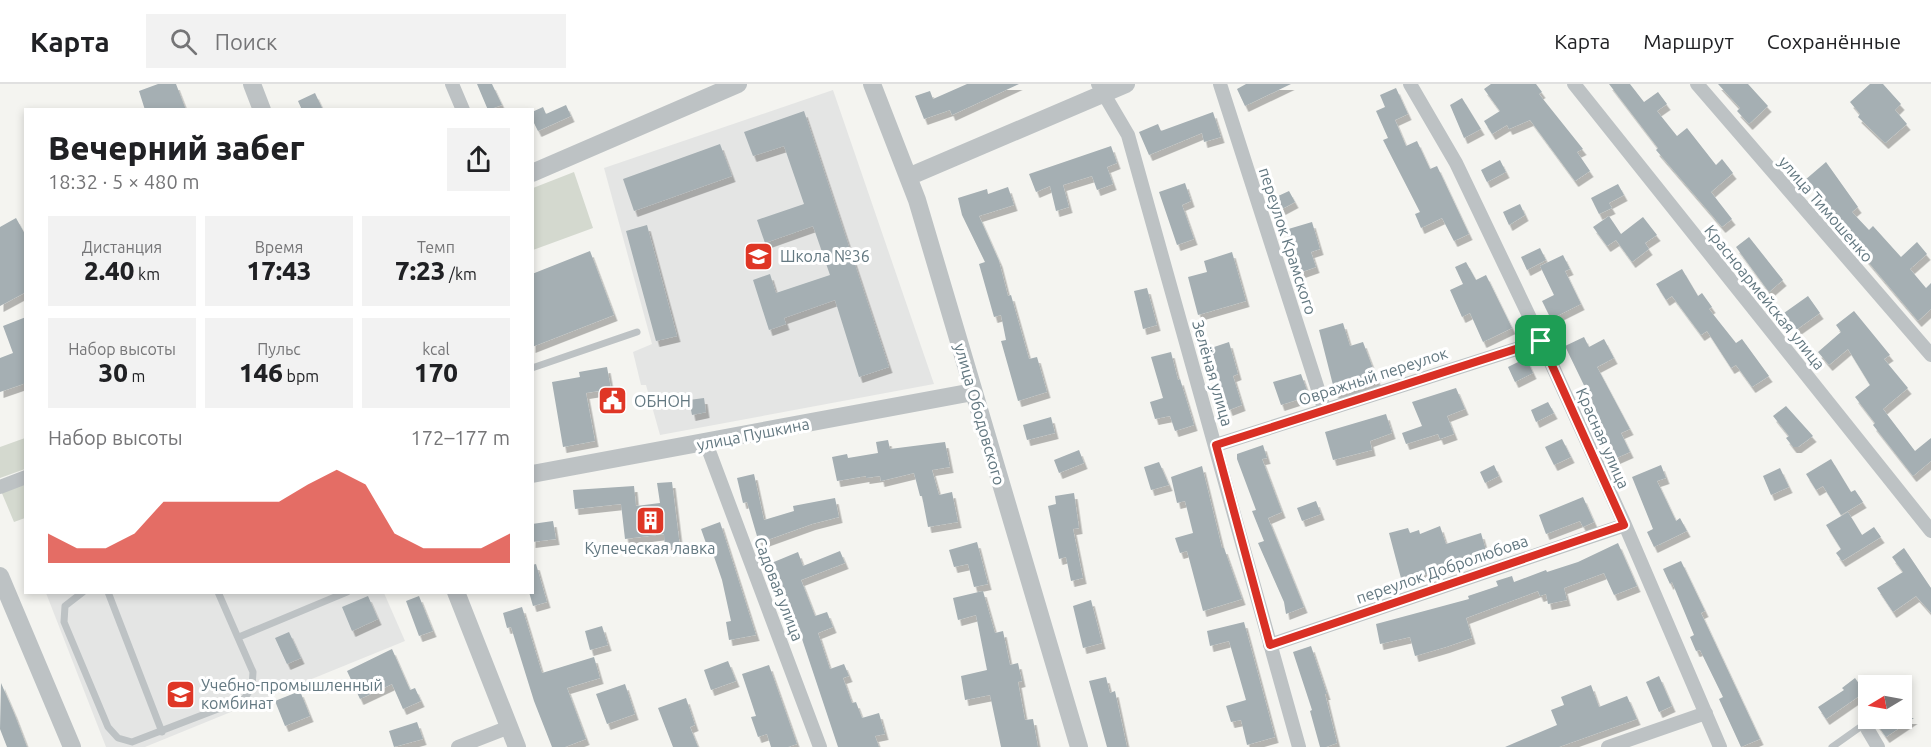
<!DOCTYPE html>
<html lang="ru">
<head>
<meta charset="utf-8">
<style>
  body { margin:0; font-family:Ubuntu,sans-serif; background:#f2f2f2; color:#202124; height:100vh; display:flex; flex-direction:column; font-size:22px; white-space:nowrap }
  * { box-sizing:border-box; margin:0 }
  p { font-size:20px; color:#757577 }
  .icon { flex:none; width:33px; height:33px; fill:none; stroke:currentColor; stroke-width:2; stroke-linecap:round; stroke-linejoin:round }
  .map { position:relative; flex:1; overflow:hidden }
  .sheet { position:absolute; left:24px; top:24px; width:510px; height:486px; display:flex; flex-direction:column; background:#fff; border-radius:0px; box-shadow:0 3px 9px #0003 }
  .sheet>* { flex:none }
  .needle { width:39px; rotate:260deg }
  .tools { position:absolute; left:1858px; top:591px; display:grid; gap:12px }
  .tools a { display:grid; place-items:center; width:54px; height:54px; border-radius:0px; background:#fff; box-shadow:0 3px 9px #0003; font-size:30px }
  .pin { position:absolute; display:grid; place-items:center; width:51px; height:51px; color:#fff; margin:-26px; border-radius:12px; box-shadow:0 3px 9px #0006 }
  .round { display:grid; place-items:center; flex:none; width:63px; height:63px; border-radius:0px; background:#f2f2f2 }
  .head { display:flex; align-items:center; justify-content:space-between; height:102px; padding:0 24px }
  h1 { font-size:33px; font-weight:800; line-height:45px }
  .metrics { display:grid; grid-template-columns:repeat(3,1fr); gap:9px; height:102px; padding:6px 24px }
  .metrics div { display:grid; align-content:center; border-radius:0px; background:#f2f2f2; text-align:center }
  .metrics b { font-size:26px; font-weight:800 }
  .metrics small { font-size:16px; font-weight:400 }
  .metrics p { font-size:16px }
  .chart { height:168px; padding:12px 24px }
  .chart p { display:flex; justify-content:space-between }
  .chart svg { width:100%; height:108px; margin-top:6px; fill:#d93025; opacity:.7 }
  header { display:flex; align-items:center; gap:36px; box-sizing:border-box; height:84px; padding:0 30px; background:#fff; border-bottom:2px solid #e0e0e0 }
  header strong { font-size:28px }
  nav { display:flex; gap:33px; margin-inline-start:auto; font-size:21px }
  .search { width:420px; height:54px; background:#f2f2f2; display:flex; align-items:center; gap:15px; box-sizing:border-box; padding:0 21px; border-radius:0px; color:#757577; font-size:22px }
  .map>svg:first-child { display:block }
  .built { fill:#e4e5e4 }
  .green { fill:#d4d9cf }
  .building { fill:#a5afb3; filter:url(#shadow) }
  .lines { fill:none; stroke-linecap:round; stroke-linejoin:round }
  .service { stroke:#bdc2c4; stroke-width:7 }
  .minor { stroke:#bdc2c4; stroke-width:14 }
  .tertiary { stroke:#bdc2c4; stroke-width:18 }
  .route-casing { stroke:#fff; stroke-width:12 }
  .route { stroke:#d93025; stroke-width:8 }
  .labels { text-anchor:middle; stroke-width:6; stroke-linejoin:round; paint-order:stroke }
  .street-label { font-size:16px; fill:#637881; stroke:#fff }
  .poi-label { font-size:16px; fill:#637881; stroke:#fff; text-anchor:start }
</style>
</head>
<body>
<header>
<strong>Карта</strong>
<div class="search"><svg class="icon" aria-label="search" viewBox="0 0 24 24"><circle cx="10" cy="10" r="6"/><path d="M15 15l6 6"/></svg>Поиск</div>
<nav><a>Карта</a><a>Маршрут</a><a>Сохранённые</a></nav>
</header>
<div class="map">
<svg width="1931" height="663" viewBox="0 0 1931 663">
  <defs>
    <filter id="shadow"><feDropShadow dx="3.5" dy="6" stdDeviation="0" flood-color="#0004"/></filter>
  </defs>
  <rect width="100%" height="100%" fill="#f4f4f0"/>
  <!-- built -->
  <path class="built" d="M 833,6 L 934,300 L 660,351 L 646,301 L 641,301 L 633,268 L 652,260 L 604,84 Z
    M 46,509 L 384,509 L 405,557 L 145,663 L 106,663 Z"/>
  <!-- green -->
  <path class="green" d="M 574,88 L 593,144 L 533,166 L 533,104 Z
    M 25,354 L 25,385 L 0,394 L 0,363 Z
    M 25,398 L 25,434 L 14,438 L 1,407 Z"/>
  <!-- building -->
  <path class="building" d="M 158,0 L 176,0 L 186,26 L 145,26 L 139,7 Z
    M 477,0 L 492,0 L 502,21 L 488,26 Z
    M 967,0 L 1019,0 L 952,31 L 950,26 L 924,35 L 915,12 L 930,7 L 933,15 Z
    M 1246,0 L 1291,0 L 1245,22 L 1237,5 Z
    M 1491,0 L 1536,0 L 1542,8 L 1539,10 L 1583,65 L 1577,68 L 1590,87 L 1575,97 L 1530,36 L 1509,45 L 1507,41 L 1492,50 L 1484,37 L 1500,27 L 1484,5 Z
    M 1609,0 L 1630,0 L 1644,18 L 1658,8 L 1667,20 L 1657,27 L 1677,52 L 1687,44 L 1716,81 L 1722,75 L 1733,89 L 1711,108 L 1732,135 L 1722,143 L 1656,66 L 1658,64 Z
    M 1718,0 L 1748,0 L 1768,22 L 1749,40 L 1737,27 L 1740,24 Z
    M 1870,0 L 1883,0 L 1901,20 L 1895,26 L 1907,40 L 1885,59 L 1858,33 L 1860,30 L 1850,18 Z
    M 1396,4 L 1408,30 L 1395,36 L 1406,62 L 1417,57 L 1430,85 L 1437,82 L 1469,150 L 1454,157 L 1442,134 L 1421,144 L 1415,130 L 1420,128 L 1383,56 L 1388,54 L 1376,27 L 1385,23 L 1380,11 Z
    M 315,9 L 323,26 L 302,26 L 298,17 Z
    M 1462,14 L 1481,45 L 1464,54 L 1450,21 Z
    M 566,21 L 571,32 L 538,47 L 532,35 L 532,28 L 543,23 L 546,30 Z
    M 804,27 L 889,283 L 859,293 L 835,216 L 784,234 L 786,240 L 769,246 L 753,196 L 770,190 L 776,209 L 830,191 L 813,142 L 765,159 L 757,136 L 804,120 L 784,62 L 753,72 L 744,48 Z
    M 1213,28 L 1221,53 L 1204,58 L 1202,49 L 1149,71 L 1139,48 L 1158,40 L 1161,47 Z
    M 720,60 L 732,92 L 634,127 L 623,95 Z
    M 1111,62 L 1117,79 L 1107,83 L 1113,100 L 1097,106 L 1092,92 L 1063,101 L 1069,123 L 1056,127 L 1050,102 L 1036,108 L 1029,90 Z
    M 1500,76 L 1506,88 L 1487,98 L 1481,86 Z
    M 1826,78 L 1858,123 L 1852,128 L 1869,146 L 1873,142 L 1901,173 L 1917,158 L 1927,170 L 1910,185 L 1926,204 L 1931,199 L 1931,225 L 1918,237 L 1837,141 L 1825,126 L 1829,123 L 1805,96 Z
    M 1185,99 L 1191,117 L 1182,121 L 1194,155 L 1177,161 L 1159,108 Z
    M 1618,100 L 1624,111 L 1609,119 L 1612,124 L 1599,130 L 1591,114 Z
    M 1008,103 L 1014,121 L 979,132 L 999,177 L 1008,212 L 1011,211 L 1029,275 L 1037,273 L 1047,308 L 1018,317 L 1001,257 L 1006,256 L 1001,231 L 994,233 L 979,180 L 985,178 L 962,131 L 958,114 L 987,105 L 988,110 Z
    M 1289,107 L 1295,118 L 1282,125 L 1276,113 Z
    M 1520,120 L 1525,131 L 1509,141 L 1503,128 Z
    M 1609,132 L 1621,150 L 1643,133 L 1657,151 L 1645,159 L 1649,165 L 1632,178 L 1616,156 L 1607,162 L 1593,143 Z
    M 16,134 L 26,152 L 26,208 L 0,222 L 0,143 Z
    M 1312,138 L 1320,165 L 1311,168 L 1316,183 L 1299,189 L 1285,146 Z
    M 647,141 L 677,252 L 656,257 L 626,147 Z
    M 1749,153 L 1783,196 L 1769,208 L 1736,163 Z
    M 1540,164 L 1546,176 L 1527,186 L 1521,173 Z
    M 590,167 L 614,231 L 532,263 L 532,190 Z
    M 1232,168 L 1246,217 L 1198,231 L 1188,193 L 1207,188 L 1204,177 Z
    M 1563,171 L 1570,185 L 1565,187 L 1581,220 L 1551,235 L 1542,217 L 1554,211 L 1540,182 Z
    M 1466,178 L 1476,196 L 1486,191 L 1512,244 L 1483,258 L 1470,229 L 1462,233 L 1450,206 L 1463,200 L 1455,183 Z
    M 1682,185 L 1698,212 L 1702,209 L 1712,223 L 1709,225 L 1736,259 L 1742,255 L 1769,292 L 1752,303 L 1736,281 L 1731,284 L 1707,247 L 1701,251 L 1672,212 L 1666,216 L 1656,200 Z
    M 1147,204 L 1157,241 L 1143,245 L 1134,207 Z
    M 1808,212 L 1820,229 L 1796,246 L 1784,229 Z
    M 1854,227 L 1890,271 L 1884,275 L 1908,304 L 1883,325 L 1915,367 L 1931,354 L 1931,377 L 1913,392 L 1873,341 L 1875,339 L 1855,313 L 1870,301 L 1848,265 L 1829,281 L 1818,268 L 1841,248 L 1836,241 Z
    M 26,233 L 26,299 L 0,308 L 0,274 L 13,269 L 3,242 Z
    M 1343,239 L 1350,262 L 1363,258 L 1378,298 L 1335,309 L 1319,246 Z
    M 1584,253 L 1589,263 L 1604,255 L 1614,274 L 1597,283 L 1630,345 L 1621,349 L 1630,368 L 1612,376 L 1606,363 L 1610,361 L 1596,326 L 1565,262 Z
    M 1229,258 L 1238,290 L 1233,292 L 1242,321 L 1229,326 L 1214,284 L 1217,283 L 1211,264 Z
    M 1171,268 L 1178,296 L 1180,295 L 1194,341 L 1175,347 L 1170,332 L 1155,335 L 1150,318 L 1163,314 L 1151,273 Z
    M 1526,274 L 1533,289 L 1515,298 L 1508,283 Z
    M 607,283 L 611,305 L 586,309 L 595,357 L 563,363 L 552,298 L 580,293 L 579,288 Z
    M 1301,290 L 1309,312 L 1281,321 L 1273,298 Z
    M 1456,304 L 1465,325 L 1447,332 L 1454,350 L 1440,355 L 1438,350 L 1406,360 L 1402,349 L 1422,342 L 1412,318 Z
    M 704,314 L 706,328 L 692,331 L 689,316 Z
    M 1548,318 L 1554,329 L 1536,338 L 1531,326 Z
    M 1786,322 L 1813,352 L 1798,363 L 1793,363 L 1786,354 L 1789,352 L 1773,332 Z
    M 1386,330 L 1392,349 L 1370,357 L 1372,366 L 1333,376 L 1325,348 Z
    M 1051,333 L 1055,349 L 1027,356 L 1023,341 Z
    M 1562,355 L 1571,373 L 1554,381 L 1545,363 Z
    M 888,356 L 890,365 L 945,358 L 950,383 L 932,386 L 939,411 L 952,408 L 958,438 L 928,443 L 922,412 L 920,412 L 914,389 L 881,397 L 880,392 L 866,394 L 866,392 L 837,397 L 832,373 L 847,370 L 848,374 L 878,369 L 876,358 Z
    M 1263,361 L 1267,374 L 1262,375 L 1282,428 L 1268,434 L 1304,523 L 1286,530 L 1284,518 L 1258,459 L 1264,457 L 1252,427 L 1256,426 L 1237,375 L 1237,370 Z
    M 1079,366 L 1084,379 L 1059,389 L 1054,376 Z
    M 1831,375 L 1851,408 L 1855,406 L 1863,418 L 1841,431 L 1823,402 L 1816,406 L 1806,390 Z
    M 1159,378 L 1169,401 L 1151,406 L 1144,383 Z
    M 1494,381 L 1499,392 L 1485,399 L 1480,388 Z
    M 1661,381 L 1666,394 L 1657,397 L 1676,437 L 1680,434 L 1687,447 L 1654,463 L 1647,448 L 1653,445 L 1632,393 Z
    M 1202,382 L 1222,464 L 1224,464 L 1242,515 L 1203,527 L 1187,467 L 1180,469 L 1175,454 L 1193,449 L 1185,417 L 1177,419 L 1171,393 Z
    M 1780,384 L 1789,403 L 1771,411 L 1763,392 Z
    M 754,390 L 764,436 L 794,427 L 793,422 L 835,414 L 839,433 L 812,440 L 759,459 L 747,418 L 743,419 L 737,394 Z
    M 672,398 L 680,463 L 665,464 L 664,450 L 625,455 L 621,420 L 575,425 L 573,406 L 634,402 L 636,422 L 660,419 L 657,399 Z
    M 1074,409 L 1079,444 L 1073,445 L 1083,494 L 1071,497 L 1066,473 L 1059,475 L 1048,422 L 1056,420 L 1055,412 Z
    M 1583,413 L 1594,438 L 1583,443 L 1580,437 L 1546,450 L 1539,431 Z
    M 1316,417 L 1321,430 L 1302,437 L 1297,424 Z
    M 1848,428 L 1862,451 L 1874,443 L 1881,453 L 1842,477 L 1836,469 L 1841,465 L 1826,441 Z
    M 553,437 L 556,455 L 532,458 L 532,440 Z
    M 720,438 L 756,551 L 729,556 L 726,538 L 731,537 L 722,496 L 710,461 L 707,462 L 701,445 Z
    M 1440,442 L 1446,460 L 1481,449 L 1487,470 L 1402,498 L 1389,449 L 1408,444 L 1410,449 L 1419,446 L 1420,450 Z
    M 977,458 L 988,500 L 974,503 L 968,480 L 954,483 L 949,466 Z
    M 1618,459 L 1637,502 L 1614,511 L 1604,489 L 1564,504 L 1567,516 L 1548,520 L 1546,510 L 1540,512 L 1538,507 L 1466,534 L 1472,554 L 1446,563 L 1415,572 L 1410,553 L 1380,560 L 1376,540 L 1469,515 L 1468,512 L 1498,502 L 1496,497 L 1512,492 L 1514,498 L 1546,486 L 1547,488 L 1578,478 Z
    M 1904,464 L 1931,504 L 1931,529 L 1916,512 L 1893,528 L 1877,504 L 1903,488 L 1892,473 Z
    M 840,467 L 845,479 L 801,496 L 815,532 L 827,528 L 833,543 L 818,549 L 830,585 L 844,580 L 849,592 L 843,594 L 852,619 L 856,618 L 862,634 L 879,629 L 885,650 L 875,652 L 879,663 L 838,663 L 802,555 L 788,523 L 786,524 L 769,480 L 798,468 L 803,482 Z
    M 1681,477 L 1705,527 L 1701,529 L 1760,655 L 1741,663 L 1719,615 L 1723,613 L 1700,566 L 1696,567 L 1690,553 L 1694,551 L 1672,498 L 1670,500 L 1663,485 Z
    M 536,480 L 547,518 L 533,522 L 529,508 L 532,508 L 532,481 Z
    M 983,507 L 995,549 L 1003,547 L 1010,581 L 1018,579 L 1022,597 L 1018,598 L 1025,636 L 1033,635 L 1038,663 L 1001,663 L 990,611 L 965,616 L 961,592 L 987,586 L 976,531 L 958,536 L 953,514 Z
    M 368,512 L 378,535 L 352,547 L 342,523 Z
    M 419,512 L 433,547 L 419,552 L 406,517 Z
    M 1091,516 L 1102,559 L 1083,564 L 1073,522 Z
    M 522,523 L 542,589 L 594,573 L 600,594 L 567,604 L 586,655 L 565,663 L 552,663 L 534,617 L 511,543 L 507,544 L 503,529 Z
    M 1244,538 L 1275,653 L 1247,661 L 1241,636 L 1231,638 L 1226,622 L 1246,616 L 1229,557 L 1210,562 L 1207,547 Z
    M 602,542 L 608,561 L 590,566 L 585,547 Z
    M 289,548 L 301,574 L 287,580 L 275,554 Z
    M 1311,562 L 1327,610 L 1325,610 L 1337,659 L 1326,663 L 1320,663 L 1310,627 L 1312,626 L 1293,568 Z
    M 392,565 L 410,606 L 415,604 L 421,617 L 403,625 L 392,600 L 360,615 L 347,587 Z
    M 728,577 L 736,597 L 711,606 L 704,586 Z
    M 769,581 L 797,660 L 788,663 L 771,663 L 767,650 L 758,653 L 751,633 L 756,632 L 742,590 Z
    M 1659,592 L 1672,622 L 1659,628 L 1646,598 Z
    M 1106,593 L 1110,609 L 1115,607 L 1127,663 L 1107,663 L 1089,597 Z
    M 1855,594 L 1865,608 L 1826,635 L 1818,623 L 1844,606 L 1842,604 Z
    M 1,599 L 14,629 L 27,663 L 7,663 L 0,645 Z
    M 625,600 L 635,630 L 607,640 L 596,610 Z
    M 1591,601 L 1599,623 L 1627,612 L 1637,635 L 1559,663 L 1505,663 L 1557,641 L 1551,626 L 1564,621 L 1561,613 Z
    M 300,607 L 310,632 L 285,642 L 275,617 Z
    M 686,614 L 695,641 L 690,643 L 698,663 L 673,663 L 658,624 Z
    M 1883,634 L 1914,634 L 1886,653 L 1876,639 Z
    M 417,638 L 423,655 L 394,663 L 389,647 Z"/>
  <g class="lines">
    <!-- service -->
    <path class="service" d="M 532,284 L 637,248
      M 83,508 L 65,522 L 64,538 L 108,643 L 118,654 L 132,658 L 244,615 L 252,603 L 253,588 L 218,508
      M 108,508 L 162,648
      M 239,553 L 347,508
      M 1832,663 L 1873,634"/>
    <!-- minor -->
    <path class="minor" d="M 452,0 L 463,26
      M 1098,0 L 1128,51 L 1299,663
      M 1220,0 L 1324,324
      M 1410,0 L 1456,79 L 1541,257 L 1625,441 L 1720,663
      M 1574,0 L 1931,447
      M 1697,0 L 1931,271
      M 706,359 L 820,663
      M 1216,361 L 1541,257
      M 0,403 L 26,393
      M 1270,561 L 1625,441
      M 1865,641 L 1878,663
      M 458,663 L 509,643
      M 1608,663 L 1706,629"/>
    <!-- tertiary -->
    <path class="tertiary" d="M 252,0 L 262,26
      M 872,0 L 917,116 L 1079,663
      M 532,89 L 738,0
      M 908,93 L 1126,0
      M 532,390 L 973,308
      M 0,492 L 72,663
      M 456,508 L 517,663"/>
  </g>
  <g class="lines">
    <defs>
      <path id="route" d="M 1541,257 L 1624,441 L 1270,561 L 1216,361 Z"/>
    </defs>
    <!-- route casing -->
    <use href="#route" class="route-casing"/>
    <!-- route -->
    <use href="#route" class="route"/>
  </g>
  <!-- icons -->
  <defs>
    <symbol id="school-square" viewBox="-11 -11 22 22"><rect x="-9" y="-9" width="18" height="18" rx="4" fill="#df3625" stroke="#fff"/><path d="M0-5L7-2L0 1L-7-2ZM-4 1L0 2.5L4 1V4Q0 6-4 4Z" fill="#fff"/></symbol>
    <symbol id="civic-square" viewBox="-11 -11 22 22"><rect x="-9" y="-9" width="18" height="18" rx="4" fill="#df3625" stroke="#fff"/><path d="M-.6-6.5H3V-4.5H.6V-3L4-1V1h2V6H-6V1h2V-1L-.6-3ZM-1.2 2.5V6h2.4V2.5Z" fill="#fff"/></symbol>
    <symbol id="building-square" viewBox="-11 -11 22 22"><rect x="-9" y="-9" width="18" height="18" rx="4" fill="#df3625" stroke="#fff"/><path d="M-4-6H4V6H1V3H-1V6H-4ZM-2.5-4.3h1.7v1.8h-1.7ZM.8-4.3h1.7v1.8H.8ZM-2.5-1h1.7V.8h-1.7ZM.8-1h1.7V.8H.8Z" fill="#fff"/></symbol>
    <symbol id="university-square" viewBox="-11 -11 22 22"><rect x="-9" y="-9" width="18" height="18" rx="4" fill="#df3625" stroke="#fff"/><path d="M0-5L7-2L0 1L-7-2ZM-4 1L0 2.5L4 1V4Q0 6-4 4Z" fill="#fff"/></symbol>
  </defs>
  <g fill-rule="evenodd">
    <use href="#school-square" x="742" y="156" width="33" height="33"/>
    <use href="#civic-square" x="596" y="300" width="33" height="33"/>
    <use href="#building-square" x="634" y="420" width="33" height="33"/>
    <use href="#university-square" x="164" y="594" width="33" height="33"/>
  </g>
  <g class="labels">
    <!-- street labels -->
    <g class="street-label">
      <text transform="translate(1826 125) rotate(49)" y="6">улица Тимошенко</text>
      <text transform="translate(1288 157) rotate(72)" y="6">переулок Крамского</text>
      <text transform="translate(1765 213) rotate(51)" y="6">Красноармейская улица</text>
      <text transform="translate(1213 289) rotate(74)" y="6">Зелёная улица</text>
      <text transform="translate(1373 292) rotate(-18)" y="6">Овражный переулок</text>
      <text transform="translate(980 330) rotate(74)" y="6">улица Ободовского</text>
      <text transform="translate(753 350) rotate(-11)" y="6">улица Пушкина</text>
      <text transform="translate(1603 354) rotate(66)" y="6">Красная улица</text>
      <text transform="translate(1442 485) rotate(-19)" y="6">переулок Добролюбова</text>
      <text transform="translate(779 505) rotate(69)" y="6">Садовая улица</text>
    </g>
    <!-- poi labels -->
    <g class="poi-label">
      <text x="780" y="178">Школа №36</text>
      <text x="634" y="323">ОБНОН</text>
      <text x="650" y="470" text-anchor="middle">Купеческая лавка</text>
      <text x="201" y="607">Учебно-промышленный<tspan x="201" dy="18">комбинат</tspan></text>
    </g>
  </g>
</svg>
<div class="tools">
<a><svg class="needle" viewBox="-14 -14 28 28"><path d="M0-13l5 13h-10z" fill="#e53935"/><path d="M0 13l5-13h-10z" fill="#757577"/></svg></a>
</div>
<div class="pin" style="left:1541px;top:257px;background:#1e9e55"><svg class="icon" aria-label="arrive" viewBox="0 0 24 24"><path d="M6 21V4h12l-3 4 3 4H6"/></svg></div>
<section class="sheet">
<div class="head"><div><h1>Вечерний забег</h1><p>18:32 · 5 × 480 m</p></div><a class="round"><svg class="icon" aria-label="share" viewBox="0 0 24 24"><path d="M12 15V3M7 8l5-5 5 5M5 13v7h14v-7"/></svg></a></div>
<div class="metrics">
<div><p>Дистанция</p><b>2.40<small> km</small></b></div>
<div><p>Время</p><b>17:43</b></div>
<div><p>Темп</p><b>7:23<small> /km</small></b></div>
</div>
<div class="metrics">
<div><p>Набор высоты</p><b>30<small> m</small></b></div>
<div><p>Пульс</p><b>146<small> bpm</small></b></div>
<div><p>kcal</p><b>170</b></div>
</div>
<div class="chart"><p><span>Набор высоты</span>172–177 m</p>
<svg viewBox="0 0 160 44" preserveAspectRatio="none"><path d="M0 44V32L10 38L20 38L30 32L40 19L50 19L60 19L70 19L80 19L90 12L100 6L110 12L120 32L130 38L140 38L150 38L160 32V44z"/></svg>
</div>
</section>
</div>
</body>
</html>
